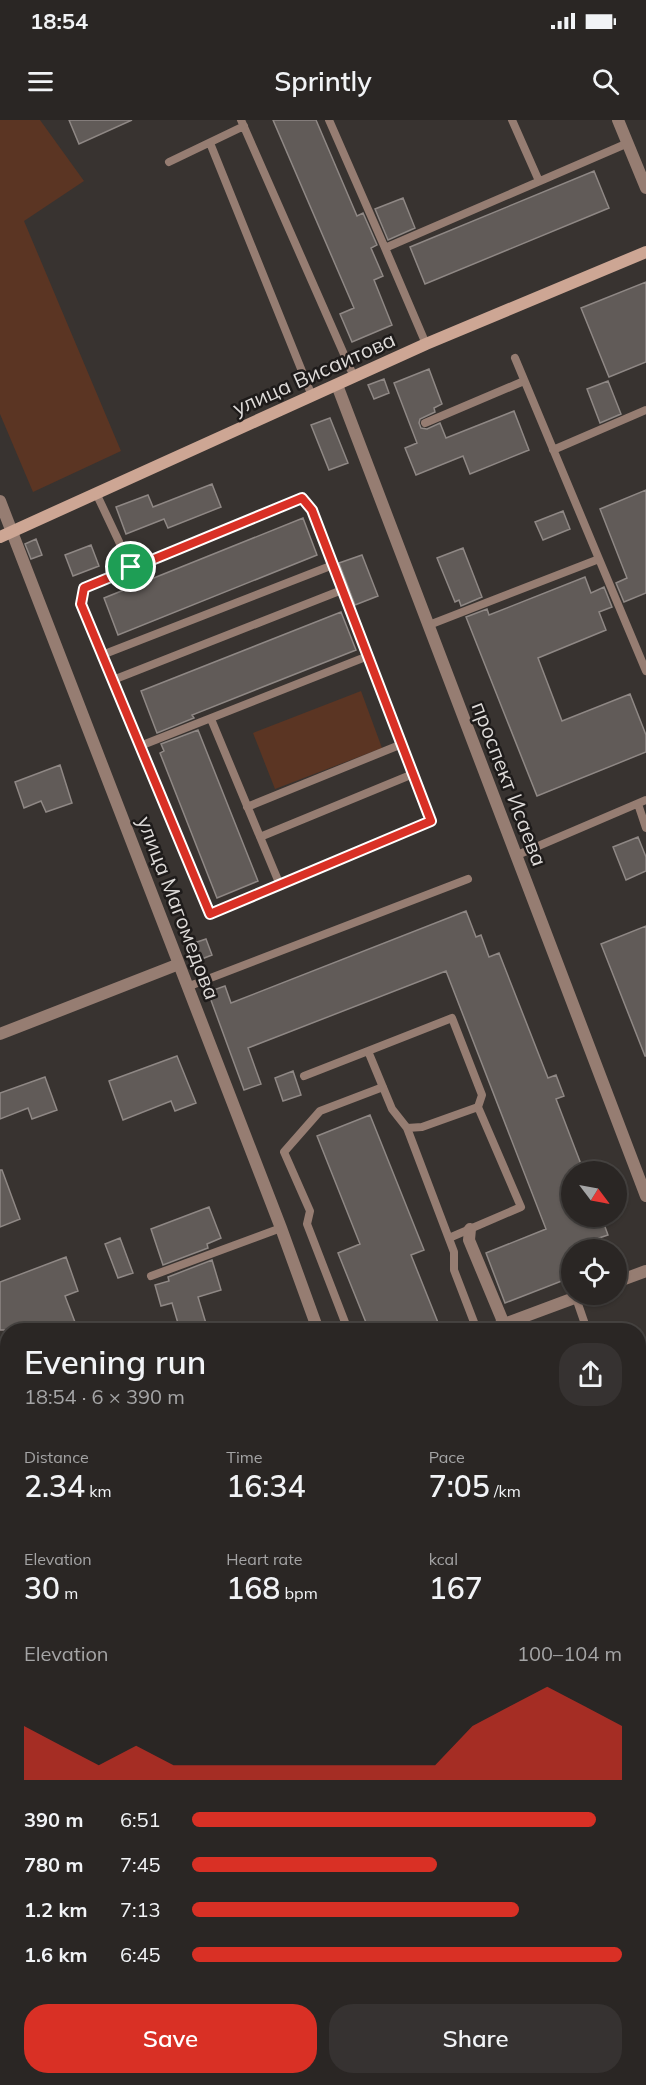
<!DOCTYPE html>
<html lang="en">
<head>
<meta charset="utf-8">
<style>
  body { margin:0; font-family:Mulish,sans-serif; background:#363231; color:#f1f3f6; height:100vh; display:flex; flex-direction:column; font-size:22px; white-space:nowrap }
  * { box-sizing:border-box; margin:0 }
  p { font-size:20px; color:#a5a5a6 }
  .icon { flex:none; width:33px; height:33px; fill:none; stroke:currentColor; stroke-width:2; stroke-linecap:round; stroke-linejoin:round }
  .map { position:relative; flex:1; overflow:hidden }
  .sheet { position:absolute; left:0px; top:1203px; width:646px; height:762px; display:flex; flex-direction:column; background:#2a2624; border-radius:24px 24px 0 0; box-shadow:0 2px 4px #0004,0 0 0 2px #464341 }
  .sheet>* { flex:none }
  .needle { width:39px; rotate:122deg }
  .fabs { position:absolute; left:561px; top:1041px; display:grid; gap:12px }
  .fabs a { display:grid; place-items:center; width:66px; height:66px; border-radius:50%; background:#2a2624; box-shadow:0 2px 4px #0004,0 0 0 2px #464341; font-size:30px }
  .pin { position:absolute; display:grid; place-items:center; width:51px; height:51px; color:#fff; margin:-26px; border:3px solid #fff; border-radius:50%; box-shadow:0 2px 6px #0007 }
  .round { display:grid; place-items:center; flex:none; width:63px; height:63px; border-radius:24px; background:#363231 }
  .headline { display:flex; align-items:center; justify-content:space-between; height:102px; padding:0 24px }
  h1 { font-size:33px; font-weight:600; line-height:45px }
  .metrics { display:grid; grid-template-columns:repeat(3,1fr); gap:9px; height:102px; padding:6px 24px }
  .metrics div { display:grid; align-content:center }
  .metrics b { font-size:30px; font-weight:600 }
  .metrics small { font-size:16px; font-weight:400 }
  .metrics p { font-size:16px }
  .chart { height:168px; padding:12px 24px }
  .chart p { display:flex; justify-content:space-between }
  .chart svg { width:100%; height:108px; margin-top:6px; fill:#d93025; opacity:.7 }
  .primary-button { display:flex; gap:12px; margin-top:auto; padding:12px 24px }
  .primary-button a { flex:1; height:69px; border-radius:24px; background:#d93025; color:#fff; font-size:24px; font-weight:600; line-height:69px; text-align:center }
  .primary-button a+a { background:#363231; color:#f1f3f6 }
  ul { padding:0 24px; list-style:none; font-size:20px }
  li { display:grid; grid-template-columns:96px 72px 1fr; align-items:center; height:45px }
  li i { height:15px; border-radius:8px; background:#d93025 }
  .status { display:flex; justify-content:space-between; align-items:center; height:42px; padding:0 30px; background:#2a2624; direction:ltr }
  .status svg { height:16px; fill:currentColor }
  header { display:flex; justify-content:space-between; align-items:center; height:78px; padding:0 24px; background:#2a2624; font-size:27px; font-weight:600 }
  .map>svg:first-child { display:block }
  .green { fill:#5b3523 }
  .water { fill:#051e1e; stroke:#465756; stroke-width:1.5 }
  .building { fill:#615b58; stroke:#8f8885; stroke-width:1.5 }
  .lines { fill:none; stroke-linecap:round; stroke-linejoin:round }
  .service { stroke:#967d72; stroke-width:8 }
  .minor { stroke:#967d72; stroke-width:12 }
  .tertiary { stroke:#967d72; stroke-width:12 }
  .secondary { stroke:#cda694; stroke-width:12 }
  .route-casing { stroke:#fff; stroke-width:12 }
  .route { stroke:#d93025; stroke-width:8 }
  .labels { text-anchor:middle; stroke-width:5; stroke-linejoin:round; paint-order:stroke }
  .street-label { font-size:21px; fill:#dedbd9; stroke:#1e1b1a }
</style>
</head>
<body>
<div class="status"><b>18:54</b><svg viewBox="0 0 49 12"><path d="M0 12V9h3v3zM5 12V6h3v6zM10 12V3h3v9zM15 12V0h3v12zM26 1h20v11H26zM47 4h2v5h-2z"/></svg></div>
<header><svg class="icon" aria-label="menu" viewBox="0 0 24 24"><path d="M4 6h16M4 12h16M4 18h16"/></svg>Sprintly<svg class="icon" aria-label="search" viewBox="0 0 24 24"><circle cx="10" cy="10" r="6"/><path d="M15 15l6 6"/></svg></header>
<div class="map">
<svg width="646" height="1965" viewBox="0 0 646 1965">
  <rect width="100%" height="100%" fill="#383330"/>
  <!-- green -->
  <path class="green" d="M 0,0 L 40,0 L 84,61 L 24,101 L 121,331 L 33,372 L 0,294 Z
    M 361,571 L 382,628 L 275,669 L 253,613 Z"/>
  <!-- water -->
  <path class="water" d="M 0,1644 L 8,1651 L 7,1809 L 0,1801 Z
    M 135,1958 L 273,1958 L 279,1965 L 141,1965 Z"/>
  <!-- building -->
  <path class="building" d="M 69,0 L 132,0 L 79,24 Z
    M 273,0 L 316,0 L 357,96 L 363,93 L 377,125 L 371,128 L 383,156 L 374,160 L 392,205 L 352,222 L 340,194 L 354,188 Z
    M 594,51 L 609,88 L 425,164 L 410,127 Z
    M 403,78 L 415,108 L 388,120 L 375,89 Z
    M 646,162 L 646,242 L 609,257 L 581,188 Z
    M 429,249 L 442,284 L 434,288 L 435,292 L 420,299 L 419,303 L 421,308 L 427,309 L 440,303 L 446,318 L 514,291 L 529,330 L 470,354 L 463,336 L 416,355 L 405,328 L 417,323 L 394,263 Z
    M 384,259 L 389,273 L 374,279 L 368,265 Z
    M 608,261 L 621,294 L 600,303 L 587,269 Z
    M 330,298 L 348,343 L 329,350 L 311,305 Z
    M 212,364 L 221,387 L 168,408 L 164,399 L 126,414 L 116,387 L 148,375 L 153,387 Z
    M 646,370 L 646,473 L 624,482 L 616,463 L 627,458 L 600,389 Z
    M 563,391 L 570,409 L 543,420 L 535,402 Z
    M 303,398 L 317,435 L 118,515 L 104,478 Z
    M 36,419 L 42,435 L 31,439 L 25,424 Z
    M 91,425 L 99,446 L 73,456 L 65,435 Z
    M 463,428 L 482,477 L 461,486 L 459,480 L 455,482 L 437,438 Z
    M 362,435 L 378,476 L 355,485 L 339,443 Z
    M 585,457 L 591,473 L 604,467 L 612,487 L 599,492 L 606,510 L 538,538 L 562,601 L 630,574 L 646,615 L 646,632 L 537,676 L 466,497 L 487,489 L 489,495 Z
    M 341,492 L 356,530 L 192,595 L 194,598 L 157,613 L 141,571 Z
    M 198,610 L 258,761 L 217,778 L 160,633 L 164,631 L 161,624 Z
    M 60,645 L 72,683 L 46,692 L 41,681 L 24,688 L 15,662 Z
    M 638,717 L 646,737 L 646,751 L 626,760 L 613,727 Z
    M 466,791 L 476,817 L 481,815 L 489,837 L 499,833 L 548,958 L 556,955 L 564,976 L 556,979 L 584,1052 L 572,1052 L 572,1096 L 601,1096 L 608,1115 L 599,1118 L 603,1130 L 572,1130 L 572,1157 L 505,1183 L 486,1133 L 546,1109 L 446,851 L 248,928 L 261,964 L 244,970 L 208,872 L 225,866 L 231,883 Z
    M 646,806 L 646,936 L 645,936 L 601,824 Z
    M 206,819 L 212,835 L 194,842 L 188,825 Z
    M 177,936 L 196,983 L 175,991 L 171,981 L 123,1000 L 109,961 Z
    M 293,951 L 301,975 L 283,981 L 275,958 Z
    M 45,957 L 57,990 L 32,999 L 28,988 L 0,999 L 0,973 Z
    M 370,995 L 424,1130 L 411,1135 L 439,1205 L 424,1210 L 369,1210 L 338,1133 L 360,1124 L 317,1016 Z
    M 0,1050 L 2,1050 L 20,1099 L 0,1107 Z
    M 209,1087 L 221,1118 L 207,1124 L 208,1128 L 163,1145 L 151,1109 Z
    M 120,1118 L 133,1153 L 118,1158 L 105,1124 Z
    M 66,1137 L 78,1171 L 65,1176 L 78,1210 L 0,1210 L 0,1162 Z
    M 212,1140 L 221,1170 L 198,1177 L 208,1210 L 180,1210 L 172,1183 L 161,1186 L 155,1165 L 169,1161 L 168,1157 Z"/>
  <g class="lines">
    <!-- service -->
    <path class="service" d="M 241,0 L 354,257
      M 329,0 L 385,128
      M 512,0 L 539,61
      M 210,23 L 312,276
      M 169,42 L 244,6
      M 426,224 L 385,128 L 628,23
      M 425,303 L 524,261
      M 553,330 L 646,290
      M 96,373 L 131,447 L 302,378 L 312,390 L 431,701 L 210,794 L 81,484 L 84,468 L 131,447
      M 599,439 L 646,551
      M 429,505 L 599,439 L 515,238
      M 102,535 L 333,445
      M 113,560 L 342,470
      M 211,599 L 280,765
      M 140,626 L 368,536
      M 638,684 L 646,708
      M 247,687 L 402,624
      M 260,717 L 413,654
      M 515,736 L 646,680
      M 187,867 L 468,759
      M 304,956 L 368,931
      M 407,1008 L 422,1007 L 478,987 L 521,1087 L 449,1118
      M 151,1156 L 281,1108
      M 576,1178 L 587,1210
      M 348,1210 L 307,1104 L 310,1091 L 284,1032 L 320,991 L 383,967
      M 477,1210 L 454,1150 L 454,1132 L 407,1008 L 392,989 L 368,931 L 452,898 L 482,975 L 478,987
      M 639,1439 L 646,1436
      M 0,1446 L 7,1443
      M 0,1561 L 8,1569
      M 639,1921 L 646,1918
      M 373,1958 L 377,1965"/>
    <!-- minor -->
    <path class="minor" d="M 618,0 L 646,68
      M 337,265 L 646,1076
      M 0,381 L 281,1108 L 318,1210
      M 0,914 L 179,844
      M 470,1109 L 469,1120 L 504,1204
      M 616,1162 L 646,1151
      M 488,1210 L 585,1174
      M 0,1399 L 8,1396"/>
    <!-- tertiary -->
    <path class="tertiary" d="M 0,1315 L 8,1335
      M 639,1657 L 646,1654"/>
    <!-- secondary -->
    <path class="secondary" d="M 0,417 L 426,224 L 646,132"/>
  </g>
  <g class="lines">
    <defs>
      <path id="route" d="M 302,378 L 312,390 L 431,701 L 210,794 L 81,484 L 84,468 Z"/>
    </defs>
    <!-- route casing -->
    <use href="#route" class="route-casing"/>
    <!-- route -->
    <use href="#route" class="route"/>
  </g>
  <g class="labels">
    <!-- street labels -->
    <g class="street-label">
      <text transform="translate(314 254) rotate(-24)" y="7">улица Висаитова</text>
      <text transform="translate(509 664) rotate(69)" y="7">проспект Исаева</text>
      <text transform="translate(178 788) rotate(69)" y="7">улица Магомедова</text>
    </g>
  </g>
</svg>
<div class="fabs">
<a><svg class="needle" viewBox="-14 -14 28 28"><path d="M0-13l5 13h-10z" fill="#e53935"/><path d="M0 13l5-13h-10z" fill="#a5a5a6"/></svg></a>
<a><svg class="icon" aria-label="locate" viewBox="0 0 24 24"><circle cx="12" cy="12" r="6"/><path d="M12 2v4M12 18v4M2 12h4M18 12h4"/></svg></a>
</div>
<div class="pin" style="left:131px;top:447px;background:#1e9e55"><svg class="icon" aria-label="arrive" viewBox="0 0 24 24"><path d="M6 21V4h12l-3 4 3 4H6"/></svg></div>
<section class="sheet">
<div class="headline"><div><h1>Evening run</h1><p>18:54 · 6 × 390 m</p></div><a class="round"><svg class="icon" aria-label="share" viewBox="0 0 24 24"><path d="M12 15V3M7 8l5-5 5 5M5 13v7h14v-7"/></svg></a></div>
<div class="metrics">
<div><p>Distance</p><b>2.34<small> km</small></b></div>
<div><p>Time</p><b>16:34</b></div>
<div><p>Pace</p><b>7:05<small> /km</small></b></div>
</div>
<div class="metrics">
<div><p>Elevation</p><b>30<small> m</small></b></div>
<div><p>Heart rate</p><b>168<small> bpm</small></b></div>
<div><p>kcal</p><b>167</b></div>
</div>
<div class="chart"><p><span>Elevation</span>100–104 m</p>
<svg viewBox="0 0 160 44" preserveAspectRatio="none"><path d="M0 44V22L10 30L20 38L30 30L40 38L50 38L60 38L70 38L80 38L90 38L100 38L110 38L120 22L130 14L140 6L150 14L160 22V44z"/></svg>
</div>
<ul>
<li><b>390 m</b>6:51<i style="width:94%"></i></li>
<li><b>780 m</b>7:45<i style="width:57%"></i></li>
<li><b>1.2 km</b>7:13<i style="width:76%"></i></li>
<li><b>1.6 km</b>6:45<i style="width:100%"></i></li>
</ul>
<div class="primary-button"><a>Save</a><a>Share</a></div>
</section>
</div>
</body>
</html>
